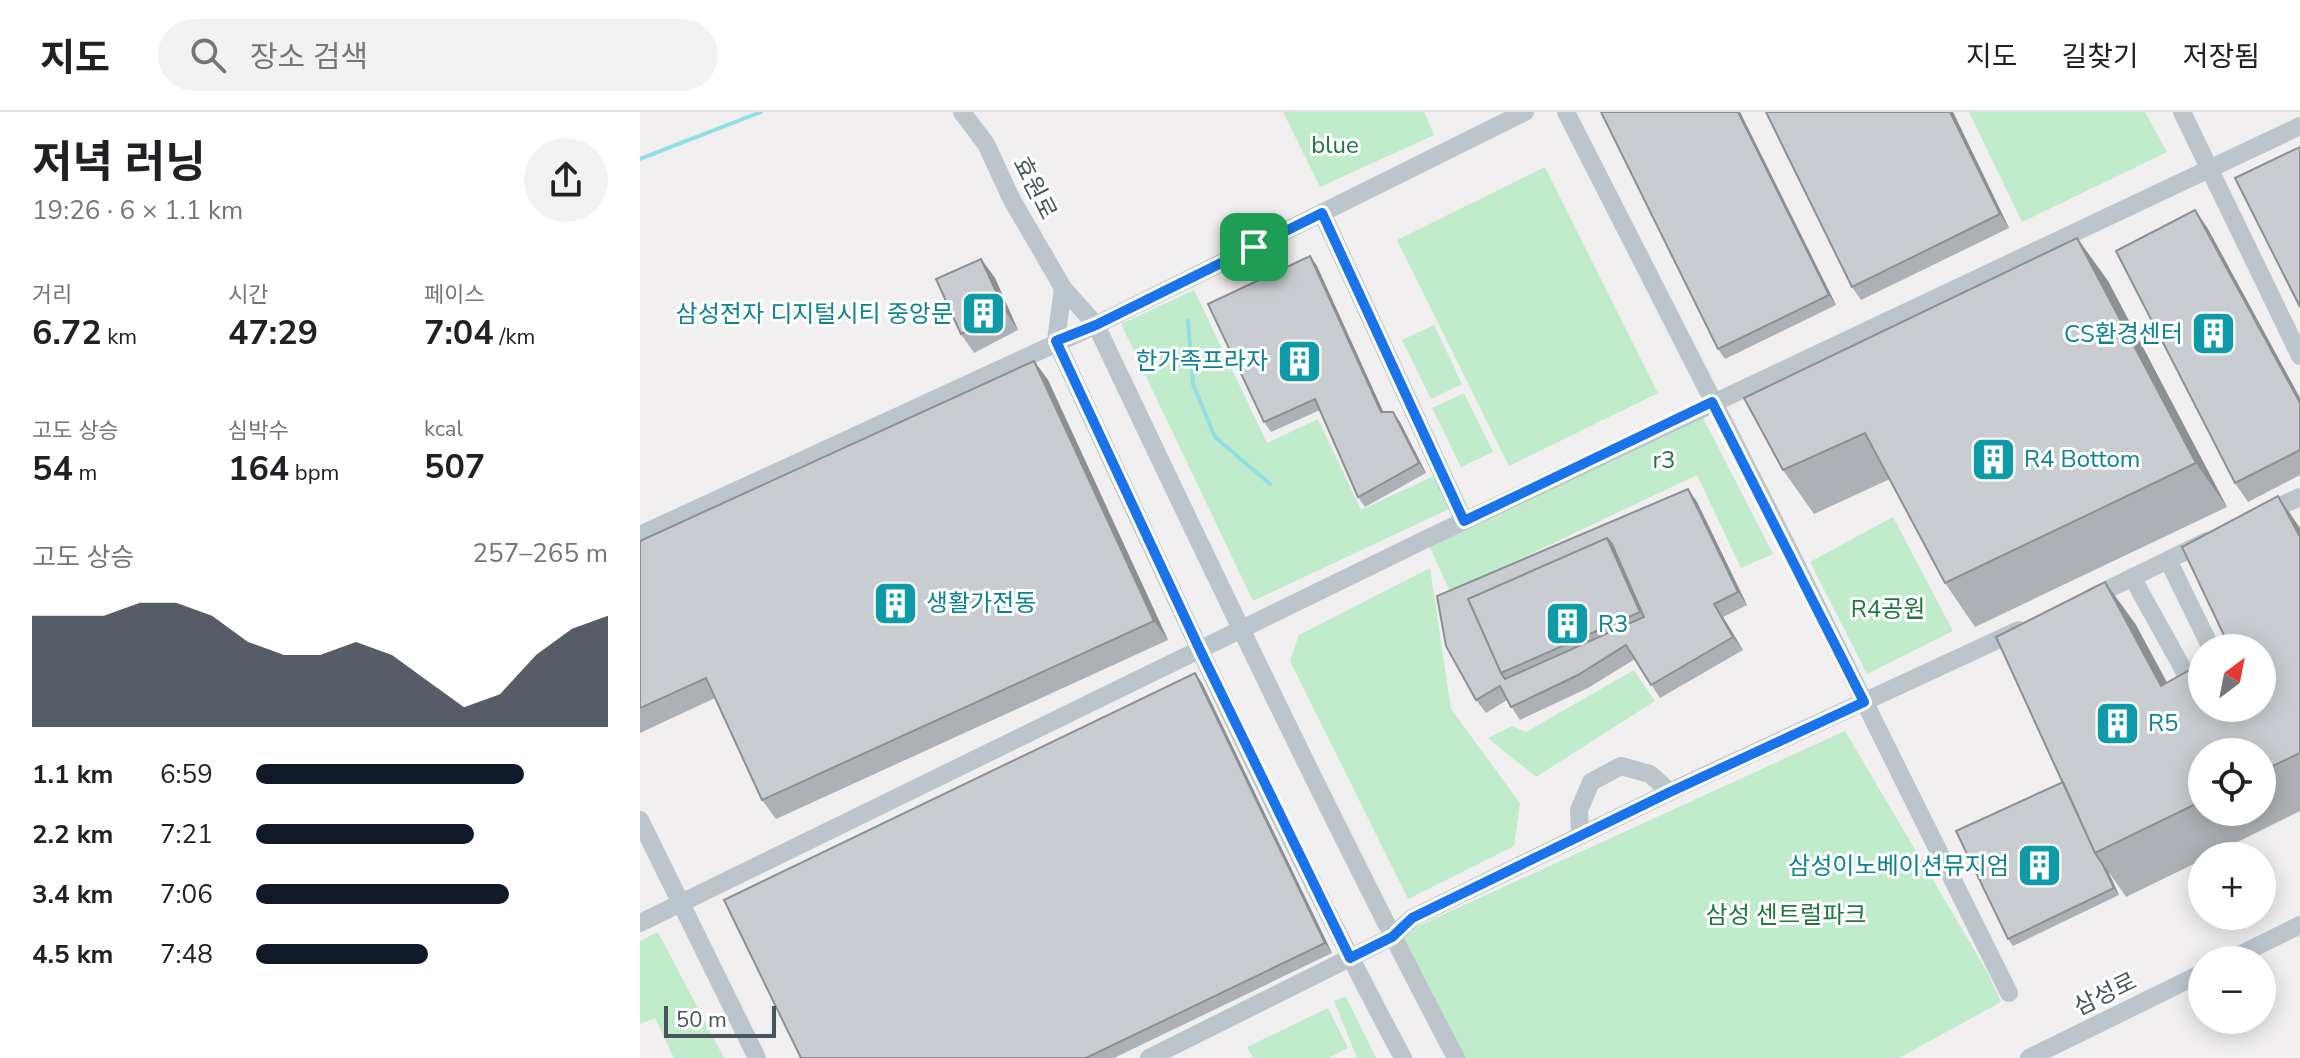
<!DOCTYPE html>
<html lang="ko">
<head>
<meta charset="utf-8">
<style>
  body { margin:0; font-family:"Nunito Sans","Noto Sans KR",sans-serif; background:#f2f2f2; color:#202124; height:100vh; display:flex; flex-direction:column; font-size:30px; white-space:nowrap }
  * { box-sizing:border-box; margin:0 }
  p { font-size:26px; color:#757577 }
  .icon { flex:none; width:44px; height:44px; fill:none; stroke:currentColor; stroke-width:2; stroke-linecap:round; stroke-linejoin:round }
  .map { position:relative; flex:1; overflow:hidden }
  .drawer { display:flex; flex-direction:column; background:#fff; width:640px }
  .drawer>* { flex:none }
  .needle { width:52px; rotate:32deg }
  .buttons { position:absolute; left:1548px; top:522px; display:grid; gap:16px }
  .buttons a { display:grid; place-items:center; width:88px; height:88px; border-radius:50%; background:#fff; box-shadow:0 4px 20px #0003; font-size:40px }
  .scale { position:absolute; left:24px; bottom:20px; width:112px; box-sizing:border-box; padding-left:8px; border:4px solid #48545b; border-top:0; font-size:22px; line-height:28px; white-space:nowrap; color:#48545b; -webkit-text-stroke:6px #fff; paint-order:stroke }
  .pin { position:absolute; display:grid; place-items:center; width:68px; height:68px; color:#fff; margin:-34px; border-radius:16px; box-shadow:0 4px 12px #0006 }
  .round { display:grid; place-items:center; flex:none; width:84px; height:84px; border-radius:42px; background:#f2f2f2 }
  .overview { display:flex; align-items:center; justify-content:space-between; height:136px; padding:0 32px }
  h1 { font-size:44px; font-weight:700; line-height:60px }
  .stats { display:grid; grid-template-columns:repeat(3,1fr); gap:12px; height:136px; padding:8px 32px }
  .stats div { display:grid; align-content:center }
  .stats b { font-size:34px; font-weight:700 }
  .stats small { font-size:22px; font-weight:400 }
  .stats p { font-size:22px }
  .chart { height:224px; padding:16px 32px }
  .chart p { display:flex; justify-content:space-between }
  .chart svg { width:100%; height:144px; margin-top:8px; fill:#111827; opacity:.7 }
  ul { padding:0 32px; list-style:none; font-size:26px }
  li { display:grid; grid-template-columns:128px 96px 1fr; align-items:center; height:60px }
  li i { height:20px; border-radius:10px; background:#111827 }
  header { display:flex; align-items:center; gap:48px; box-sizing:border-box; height:112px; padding:0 40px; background:#fff; border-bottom:2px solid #e0e0e0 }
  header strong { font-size:38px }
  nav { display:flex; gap:44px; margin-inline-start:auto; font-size:28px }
  .search { width:560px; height:72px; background:#f2f2f2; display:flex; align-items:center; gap:20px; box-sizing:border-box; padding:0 28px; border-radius:44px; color:#757577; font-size:30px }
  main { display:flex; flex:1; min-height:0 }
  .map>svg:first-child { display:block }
  .green { fill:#c0eccb }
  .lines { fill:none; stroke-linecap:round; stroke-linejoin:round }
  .stream { stroke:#90dfe5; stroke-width:4 }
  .minor { stroke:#bbc5cb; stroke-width:18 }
  .wall { fill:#adb0b4; fill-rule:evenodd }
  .shaded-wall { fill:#8d9092 }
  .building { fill:#c9cdd1; stroke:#8d9092; stroke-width:2; fill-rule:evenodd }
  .route-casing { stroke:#fff; stroke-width:16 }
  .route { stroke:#1a73e8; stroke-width:10 }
  .labels { text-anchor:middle; stroke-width:6; stroke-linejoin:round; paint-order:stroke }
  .park-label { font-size:24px; fill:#1e773e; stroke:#fff }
  .street-label { font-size:24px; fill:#48545b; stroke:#fff }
  .culture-label { font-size:24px; fill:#0d838f; stroke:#fff; text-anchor:end }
</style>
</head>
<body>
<header>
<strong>지도</strong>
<div class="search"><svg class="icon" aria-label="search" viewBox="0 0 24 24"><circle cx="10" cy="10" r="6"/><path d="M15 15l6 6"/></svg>장소 검색</div>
<nav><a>지도</a><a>길찾기</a><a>저장됨</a></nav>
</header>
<main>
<section class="drawer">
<div class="overview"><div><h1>저녁 러닝</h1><p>19:26 · 6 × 1.1 km</p></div><a class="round"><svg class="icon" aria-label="share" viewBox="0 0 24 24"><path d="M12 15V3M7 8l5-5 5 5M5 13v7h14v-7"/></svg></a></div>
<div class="stats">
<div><p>거리</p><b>6.72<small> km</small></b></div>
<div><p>시간</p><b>47:29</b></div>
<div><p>페이스</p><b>7:04<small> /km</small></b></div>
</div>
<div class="stats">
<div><p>고도 상승</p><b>54<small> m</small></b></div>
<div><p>심박수</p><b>164<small> bpm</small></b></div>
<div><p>kcal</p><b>507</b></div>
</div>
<div class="chart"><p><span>고도 상승</span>257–265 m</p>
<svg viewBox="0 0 160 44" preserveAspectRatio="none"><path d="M0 44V10L10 10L20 10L30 6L40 6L50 10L60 18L70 22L80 22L90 18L100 22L110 30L120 38L130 34L140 22L150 14L160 10V44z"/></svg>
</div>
<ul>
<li><b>1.1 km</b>6:59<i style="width:76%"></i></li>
<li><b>2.2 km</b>7:21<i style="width:62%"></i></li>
<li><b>3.4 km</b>7:06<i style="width:72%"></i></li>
<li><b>4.5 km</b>7:48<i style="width:49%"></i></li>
</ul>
</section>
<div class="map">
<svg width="1660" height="946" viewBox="0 0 1660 946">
  <rect width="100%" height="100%" fill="#f1efef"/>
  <!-- green -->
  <path class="green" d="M 643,0 L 784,0 L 794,23 L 680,75 Z
    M 1329,0 L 1505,0 L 1527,40 L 1382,110 Z
    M 905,55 L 1018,281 L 869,354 L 757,128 Z
    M 554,178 L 627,331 L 678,307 L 721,398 L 794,364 L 809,397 L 613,489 L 481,212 Z
    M 794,213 L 822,272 L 791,287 L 762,228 Z
    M 824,281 L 853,340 L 821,355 L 792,296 Z
    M 1060,300 L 1133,442 L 1101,456 L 1057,363 L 810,480 L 789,433 Z
    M 1253,405 L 1313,519 L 1227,562 L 1170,450 Z
    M 790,456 L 811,597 L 880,691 L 874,734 L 768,787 L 650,549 L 659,523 Z
    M 994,558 L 1015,589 L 896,665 L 848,626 L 872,614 L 886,620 Z
    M 1205,619 L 1348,861 L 1361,890 L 1259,946 L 816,946 L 752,826 Z
    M 18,820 L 84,946 L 34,946 L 15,906 L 0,912 L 0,829 Z
    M 706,885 L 736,946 L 717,946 L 694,889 Z
    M 688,896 L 708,936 L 689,946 L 613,946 L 607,935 Z"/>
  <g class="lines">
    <!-- stream -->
    <path class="stream" d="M 0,47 L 121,0
      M 548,209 L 553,272 L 575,325 L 630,372"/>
    <!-- minor -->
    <path class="minor" d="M 322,0 L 346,32 L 372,88 L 423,176 L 456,213 C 573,459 689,705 816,946
      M 926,0 L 1150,440 L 1369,881
      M 1542,0 L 1660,244
      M 682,101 L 824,409
      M 423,176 L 416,229 C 528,470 638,712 763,946
      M 1623,402 L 1660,385
      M 0,423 L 456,213 L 885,0
      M 1528,448 L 1571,536
      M 1492,465 L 1562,591
      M 1450,486 L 1567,429
      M 0,708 L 117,946
      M 940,723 L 939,698 L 951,670 L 981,654 L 1010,662 L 1030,680
      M 0,811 L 782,429 L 1660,14
      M 1589,848 L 1660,813
      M 509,946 L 752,825 L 772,806 L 1042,674 L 1379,518
      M 1389,946 L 1562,861"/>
  </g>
  <!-- wall -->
  <path class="wall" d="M 961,0 L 1100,0 L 1196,193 L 1085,247 L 1078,237 Z
    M 1313,0 L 1369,116 L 1221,188 L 1212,175 Z
    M 1555,98 L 1568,117 L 1660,286 L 1660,363 L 1608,390 L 1595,371 Z
    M 1437,126 L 1468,169 L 1587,395 L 1335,515 L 1305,471 L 1250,367 L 1174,402 L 1143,358 Z
    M 670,144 L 677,154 L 743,300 L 760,310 L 786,361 L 725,395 L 718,385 L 680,298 L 631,320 L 624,310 Z
    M 341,147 L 355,166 L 378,218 L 334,241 L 321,222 Z
    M 394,249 L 408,268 L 528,528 L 136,707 L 122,688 L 75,586 L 0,621 L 0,429 Z
    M 1048,377 L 1057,390 L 1107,493 L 1083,505 L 1103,538 L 1020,586 L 995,547 L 948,576 L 880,608 L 867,588 L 846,601 L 836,588 L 806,534 Z
    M 1660,416 L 1660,699 L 1569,744 L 1562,744 L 1562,748 L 1486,785 L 1468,759 L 1479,783 L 1373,834 L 1368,827 L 1423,670 L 1465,470 L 1496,513 L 1527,571 L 1562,596 ZM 1562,640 L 1622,640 L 1622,700 L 1562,700 Z
    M 562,571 L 692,841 L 474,946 L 161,946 Z"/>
  <!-- shaded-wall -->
  <path class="shaded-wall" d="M 1098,0 L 1100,0 L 1196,193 L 1189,183 Z
    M 1310,0 L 1313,0 L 1369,116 L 1360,102 Z
    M 1555,98 L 1568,117 L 1660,286 L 1660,291 Z
    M 1437,126 L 1468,169 L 1587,395 L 1556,351 Z
    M 670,144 L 677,154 L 748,310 L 741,300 Z
    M 341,147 L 355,166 L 378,218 L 365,199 Z
    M 394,249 L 408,268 L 528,528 L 514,509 Z
    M 753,300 L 760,310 L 786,361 L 779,351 Z
    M 1048,377 L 1057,390 L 1107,493 L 1098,480 Z
    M 1638,384 L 1660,416 L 1660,425 Z
    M 1465,470 L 1496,513 L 1552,617 L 1521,574 Z
    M 1074,492 L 1083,505 L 1103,538 L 1093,525 Z
    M 555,561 L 562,571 L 692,841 L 685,831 Z
    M 1463,753 L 1468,759 L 1479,783 L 1474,776 Z"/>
  <!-- building -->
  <path class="building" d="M 961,0 L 1098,0 L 1189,183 L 1078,237 Z
    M 1126,0 L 1310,0 L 1360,102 L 1212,175 Z
    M 1660,35 L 1660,195 L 1595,66 Z
    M 1555,98 L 1660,291 L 1660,338 L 1595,371 L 1476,139 Z
    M 1437,126 L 1556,351 L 1305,471 L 1225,321 L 1143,358 L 1104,286 Z
    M 670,144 L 741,300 L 753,300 L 779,351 L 718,385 L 675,287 L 624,310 L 568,192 Z
    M 341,147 L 365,199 L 321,222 L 296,167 Z
    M 394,249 L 514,509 L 122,688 L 66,566 L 0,596 L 0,429 Z
    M 1048,377 L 1098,480 L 1074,492 L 1093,525 L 1011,573 L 986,533 L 938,563 L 871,595 L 860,574 L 836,588 L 806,534 L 797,484 ZM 967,426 L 972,432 L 1004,505 L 865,567 L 861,561 L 828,487 Z
    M 1638,384 L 1660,425 L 1660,641 L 1622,659 L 1622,640 L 1562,640 L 1562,689 L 1455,741 L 1356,525 L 1465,470 L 1521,574 L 1562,551 L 1562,596 L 1622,596 L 1622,536 L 1590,536 L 1542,435 Z
    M 967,426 L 1000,500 L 861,561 L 828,487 Z
    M 555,561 L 685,831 L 446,946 L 161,946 L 84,788 Z
    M 1423,670 L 1455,741 L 1463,753 L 1474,776 L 1368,827 L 1316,719 Z"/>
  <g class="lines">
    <defs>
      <path id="route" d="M 682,101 L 824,409 L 1072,290 L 1224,590 L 1030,680 L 772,806 L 752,825 L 710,846 L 560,538 L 416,229 L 456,213 Z"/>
    </defs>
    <!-- route casing -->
    <use href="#route" class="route-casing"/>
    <!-- route -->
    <use href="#route" class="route"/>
  </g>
  <!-- icons -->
  <defs>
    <symbol id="building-square" viewBox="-11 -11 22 22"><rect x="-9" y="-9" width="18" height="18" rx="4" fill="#0f9aa8" stroke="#fff"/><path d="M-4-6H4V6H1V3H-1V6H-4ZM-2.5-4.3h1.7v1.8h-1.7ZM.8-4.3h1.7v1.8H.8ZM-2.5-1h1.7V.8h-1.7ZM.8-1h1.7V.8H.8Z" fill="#fff"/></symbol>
  </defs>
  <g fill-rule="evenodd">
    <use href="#building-square" x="318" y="176" width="51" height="51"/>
    <use href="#building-square" x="1548" y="196" width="51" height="51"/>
    <use href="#building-square" x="634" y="224" width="51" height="51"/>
    <use href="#building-square" x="1328" y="322" width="51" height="51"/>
    <use href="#building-square" x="230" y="466" width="51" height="51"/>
    <use href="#building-square" x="902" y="486" width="51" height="51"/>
    <use href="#building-square" x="1452" y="586" width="51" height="51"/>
    <use href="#building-square" x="1374" y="728" width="51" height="51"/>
  </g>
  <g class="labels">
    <!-- park labels -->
    <g class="park-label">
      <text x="695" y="41">blue</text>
      <text x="1024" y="356">r3</text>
      <text x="1248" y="505">R4공원</text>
      <text x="1146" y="811">삼성 센트럴파크</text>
    </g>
    <!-- street labels -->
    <g class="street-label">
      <text transform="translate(395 76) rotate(63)" y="8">효원로</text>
      <text transform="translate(1465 882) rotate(-26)" y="8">삼성로</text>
    </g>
    <!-- culture labels -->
    <g class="culture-label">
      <text x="313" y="210">삼성전자 디지털시티 중앙문</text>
      <text x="1543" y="230">CS환경센터</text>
      <text x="628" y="257">한가족프라자</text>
      <text x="1384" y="355" text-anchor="start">R4 Bottom</text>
      <text x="286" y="499" text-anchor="start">생활가전동</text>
      <text x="958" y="520" text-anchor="start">R3</text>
      <text x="1508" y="619" text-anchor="start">R5</text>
      <text x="1369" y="762">삼성이노베이션뮤지엄</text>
    </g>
  </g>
</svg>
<div class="buttons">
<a><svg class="needle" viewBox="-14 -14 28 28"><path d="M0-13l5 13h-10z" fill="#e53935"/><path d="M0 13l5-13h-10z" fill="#757577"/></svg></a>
<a><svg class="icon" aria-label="locate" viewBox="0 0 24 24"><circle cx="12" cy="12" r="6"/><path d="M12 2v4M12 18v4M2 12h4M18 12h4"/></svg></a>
<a>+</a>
<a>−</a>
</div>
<div class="scale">50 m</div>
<div class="pin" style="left:614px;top:135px;background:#1e9e55"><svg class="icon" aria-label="arrive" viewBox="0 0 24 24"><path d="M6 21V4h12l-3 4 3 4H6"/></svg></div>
</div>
</main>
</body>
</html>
